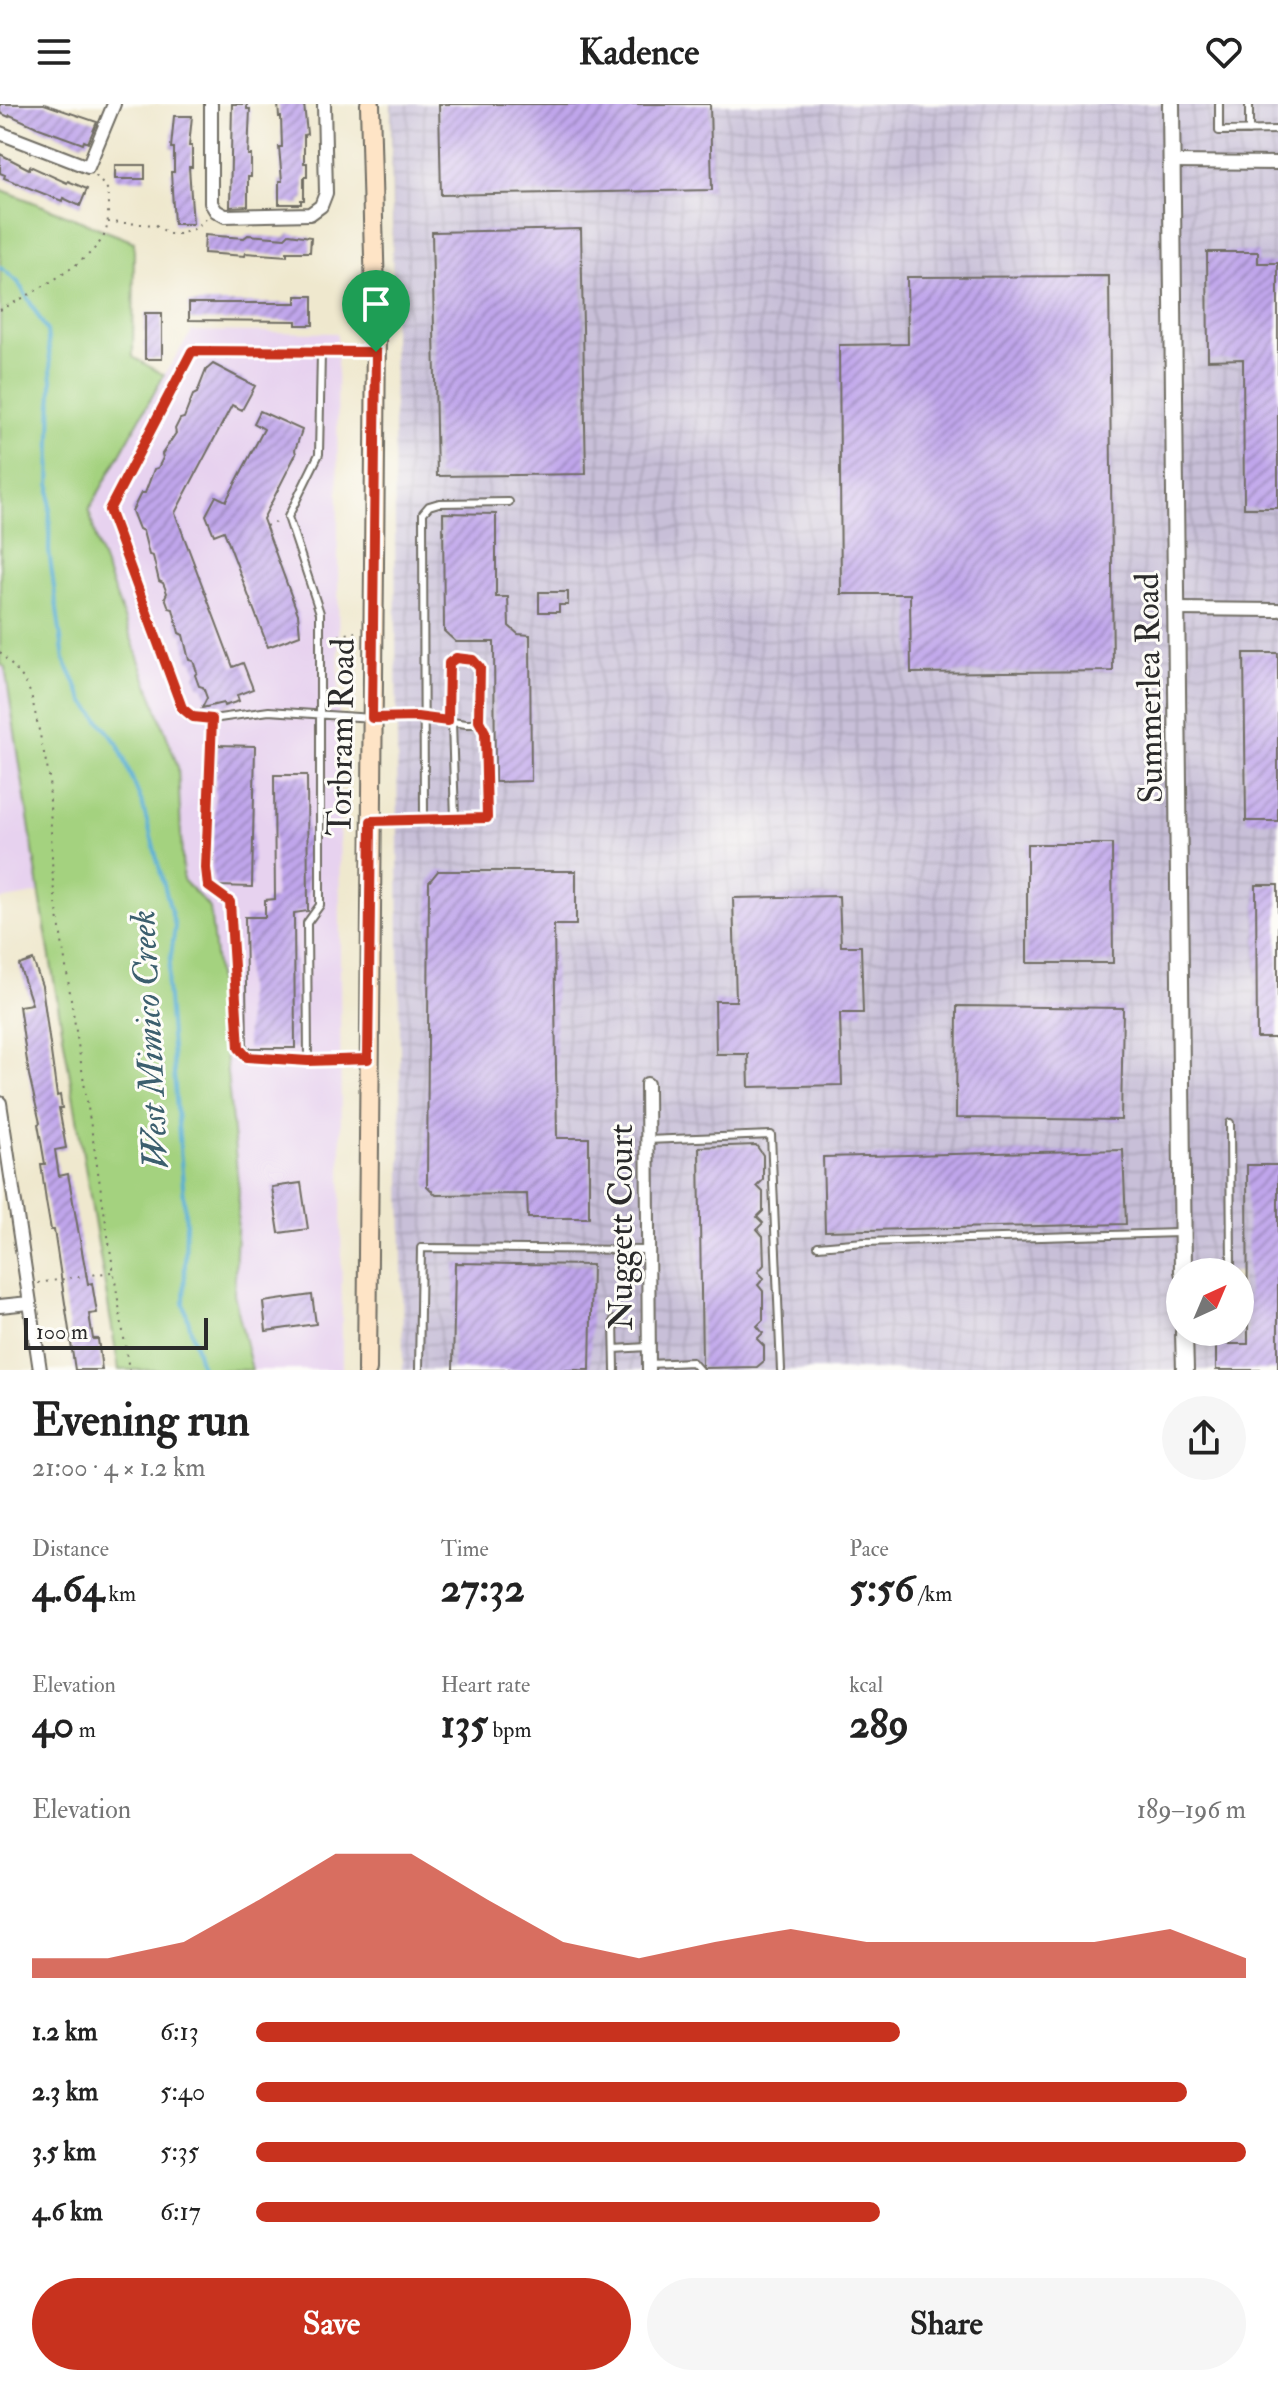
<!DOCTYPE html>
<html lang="en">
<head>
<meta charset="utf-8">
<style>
  body { margin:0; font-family:"IM FELL Double Pica",serif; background:#f6f6f6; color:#222; height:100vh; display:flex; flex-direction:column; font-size:30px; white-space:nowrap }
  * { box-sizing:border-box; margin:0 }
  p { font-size:26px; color:#767676 }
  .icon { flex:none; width:44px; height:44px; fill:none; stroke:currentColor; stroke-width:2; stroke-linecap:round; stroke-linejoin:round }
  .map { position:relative; height:1266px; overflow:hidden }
  .panel { display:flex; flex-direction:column; background:#fff; flex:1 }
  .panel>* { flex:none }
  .needle { width:52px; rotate:44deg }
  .controls { position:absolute; left:1166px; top:1154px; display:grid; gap:16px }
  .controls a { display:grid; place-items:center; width:88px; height:88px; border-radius:50%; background:#fff; box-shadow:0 4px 12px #0003; font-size:40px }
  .scale { position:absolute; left:24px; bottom:20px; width:184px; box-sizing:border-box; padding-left:8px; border:4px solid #2b2b2b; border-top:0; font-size:22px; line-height:28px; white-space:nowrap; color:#2b2b2b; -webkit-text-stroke:6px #fdfcf7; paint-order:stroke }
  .pin { position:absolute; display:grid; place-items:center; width:68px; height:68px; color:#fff; margin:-82px -34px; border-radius:50% 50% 50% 0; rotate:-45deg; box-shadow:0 0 8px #0007 }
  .pin .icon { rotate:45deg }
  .round { display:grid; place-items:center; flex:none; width:84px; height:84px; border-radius:42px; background:#f6f6f6 }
  .headline { display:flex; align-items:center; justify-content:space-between; height:136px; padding:0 32px }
  h1 { font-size:44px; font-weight:800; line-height:60px }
  .stats { display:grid; grid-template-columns:repeat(3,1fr); gap:12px; height:136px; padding:8px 32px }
  .stats div { display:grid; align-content:center }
  .stats b { font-size:40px; font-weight:800 }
  .stats small { font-size:22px; font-weight:400 }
  .stats p { font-size:22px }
  .chart { height:224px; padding:16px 32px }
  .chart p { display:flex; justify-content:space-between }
  .chart svg { width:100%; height:144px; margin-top:8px; fill:#c8321e; opacity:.7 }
  .button { display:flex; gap:16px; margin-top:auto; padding:16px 32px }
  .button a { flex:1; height:92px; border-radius:48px; background:#c8321e; color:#fff; font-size:32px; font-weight:800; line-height:92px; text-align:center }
  .button a+a { background:#f6f6f6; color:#222 }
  ul { padding:0 32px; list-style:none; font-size:26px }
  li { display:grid; grid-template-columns:128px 96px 1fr; align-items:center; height:60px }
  li i { height:20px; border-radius:10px; background:#c8321e }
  header { display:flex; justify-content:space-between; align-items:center; height:104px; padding:0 32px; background:#fff; font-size:36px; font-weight:800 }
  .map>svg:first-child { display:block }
  .built { fill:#e7d2ef }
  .industrial { fill:url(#industrial-grid); fill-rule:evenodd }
  .green { fill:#a4d27f; stroke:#687e55; stroke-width:2 }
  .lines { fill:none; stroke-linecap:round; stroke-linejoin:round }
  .stream { stroke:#56aed3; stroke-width:4 }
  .building { fill:url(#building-hatch) }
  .service-casing { stroke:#706d64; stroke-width:10 }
  .minor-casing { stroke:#706d64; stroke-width:16 }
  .tertiary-casing { stroke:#706d64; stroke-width:20 }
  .secondary-casing { stroke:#706d64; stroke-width:22 }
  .path { stroke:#706d64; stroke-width:2; stroke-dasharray:2 6; stroke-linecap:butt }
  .service { stroke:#fff; stroke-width:6 }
  .minor { stroke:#fff; stroke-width:12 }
  .tertiary { stroke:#fff; stroke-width:16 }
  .secondary { stroke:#fee4c6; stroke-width:18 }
  .route-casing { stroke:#fff; stroke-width:16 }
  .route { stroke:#c8321e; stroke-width:10 }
  .labels { text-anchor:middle; stroke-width:6; stroke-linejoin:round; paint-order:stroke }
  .street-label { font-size:34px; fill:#2b2b2b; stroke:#fdfcf7 }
  .water-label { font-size:36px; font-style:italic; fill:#3c5f6e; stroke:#fdfcf7 }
</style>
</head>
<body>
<header><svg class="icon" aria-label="menu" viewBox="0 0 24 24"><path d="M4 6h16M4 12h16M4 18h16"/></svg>Kadence<svg class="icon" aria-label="heart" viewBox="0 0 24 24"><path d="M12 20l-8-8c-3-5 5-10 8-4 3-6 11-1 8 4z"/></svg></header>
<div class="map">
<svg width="1278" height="1266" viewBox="0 0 1278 1266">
  <defs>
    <pattern id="industrial-grid" width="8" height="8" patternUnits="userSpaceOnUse" patternTransform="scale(2)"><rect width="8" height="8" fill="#c8bfd8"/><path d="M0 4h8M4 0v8" fill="none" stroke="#aca4ba"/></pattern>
    <pattern id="building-hatch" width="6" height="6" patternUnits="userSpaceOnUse" patternTransform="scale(2)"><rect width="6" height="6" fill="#c0a6eb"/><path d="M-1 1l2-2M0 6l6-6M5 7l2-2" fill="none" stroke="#9c87bf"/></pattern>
  </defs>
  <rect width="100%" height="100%" fill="#fdfcf7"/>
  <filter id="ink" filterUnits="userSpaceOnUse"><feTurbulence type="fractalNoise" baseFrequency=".0125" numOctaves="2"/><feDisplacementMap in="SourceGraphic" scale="16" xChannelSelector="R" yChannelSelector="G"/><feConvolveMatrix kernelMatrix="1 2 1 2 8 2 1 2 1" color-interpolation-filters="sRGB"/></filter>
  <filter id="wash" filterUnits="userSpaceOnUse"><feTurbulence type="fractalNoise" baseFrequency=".006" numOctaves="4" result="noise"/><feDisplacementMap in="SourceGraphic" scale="32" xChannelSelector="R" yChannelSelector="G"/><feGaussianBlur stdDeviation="1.8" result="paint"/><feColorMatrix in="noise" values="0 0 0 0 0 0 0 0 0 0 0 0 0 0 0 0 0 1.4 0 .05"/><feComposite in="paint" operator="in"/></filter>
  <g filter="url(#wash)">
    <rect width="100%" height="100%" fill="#efe8ce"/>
    <!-- built -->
    <path class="built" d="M 192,227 L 337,229 L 342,1266 L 252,1266 L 234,1190 L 239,1086 L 210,804 L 183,776 L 178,663 L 98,443 L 89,406 L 164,271 Z
      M 0,563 L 5,563 L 40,789 L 0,796 Z"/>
    <!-- industrial -->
    <path class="industrial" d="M 391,0 L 1278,0 L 1278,1266 L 403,1266 ZM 1180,1168 L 1240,1168 L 1240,1228 L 1180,1228 Z"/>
    <!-- green -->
    <path class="green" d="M 0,85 L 134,138 L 133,253 L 164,271 L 89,406 L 98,443 L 178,663 L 183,776 L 210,804 L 239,1086 L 234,1190 L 252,1266 L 119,1266 L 43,811 L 5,563 L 0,560 Z"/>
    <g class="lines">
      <!-- stream -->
      <path class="stream" d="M 0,163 L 18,178 L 47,227 L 52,276 L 49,447 L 64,556 L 84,597 L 118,640 L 142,699 L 175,822 L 167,882 L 186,1119 L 184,1201 L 202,1266"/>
    </g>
    <g id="blocks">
      <!-- building -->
      <path class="building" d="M 0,0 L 44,0 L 97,18 L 88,39 L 84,37 L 83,40 L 39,24 L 10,11 L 9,13 L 0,9 Z
        M 232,0 L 247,0 L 247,5 L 250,5 L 248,51 L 251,51 L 251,73 L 248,73 L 248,102 L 230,103 Z
        M 278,0 L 304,0 L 307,30 L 304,31 L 304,59 L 307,59 L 307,73 L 304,73 L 304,96 L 301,96 L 301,100 L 279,100 L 279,77 L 282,77 L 279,43 L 282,43 L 281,13 L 279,13 Z
        M 439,0 L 710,0 L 712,86 L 441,91 Z
        M 174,12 L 192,12 L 189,42 L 192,42 L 192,63 L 189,63 L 193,120 L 174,120 L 171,68 L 174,68 L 174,44 L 171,44 Z
        M 0,50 L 29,65 L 30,62 L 67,79 L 68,77 L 87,85 L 80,102 L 63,94 L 62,97 L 4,74 L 5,71 L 0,69 Z
        M 115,61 L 145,61 L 145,75 L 115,75 Z
        M 581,125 L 586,370 L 437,372 L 432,128 Z
        M 289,130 L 311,133 L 310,148 L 287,148 L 287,152 L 246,149 L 245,152 L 204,149 L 205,131 L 244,134 L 248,131 L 285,134 Z
        M 1207,148 L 1258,148 L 1258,159 L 1278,159 L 1278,404 L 1244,404 L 1243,255 L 1208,256 Z
        M 1109,172 L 1113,567 L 911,569 L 910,490 L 841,490 L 839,241 L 908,240 L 907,173 Z
        M 296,192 L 313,192 L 313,221 L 296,221 L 296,217 L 189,216 L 189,199 L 296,199 Z
        M 145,209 L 162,209 L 162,255 L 145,255 Z
        M 213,260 L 255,282 L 242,306 L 232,301 L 175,409 L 233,563 L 243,559 L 253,585 L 237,591 L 239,597 L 224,602 L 223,599 L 202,604 L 207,594 L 203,583 L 199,582 L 195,571 L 197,568 L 193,557 L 189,556 L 183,531 L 179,529 L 173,505 L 169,504 L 165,493 L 167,489 L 163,479 L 159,477 L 153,452 L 149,451 L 143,427 L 139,425 L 132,407 L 141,389 L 145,389 L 154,365 L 158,364 L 163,354 L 162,350 L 176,329 L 175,325 L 180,315 L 184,314 L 193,291 L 197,289 L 206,266 Z
        M 260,307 L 302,326 L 295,346 L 296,350 L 263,415 L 298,510 L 300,531 L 268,543 L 224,427 L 214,431 L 206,411 L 216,392 L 226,397 L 264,325 L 254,319 Z
        M 443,409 L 496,410 L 496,493 L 508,493 L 509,522 L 518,530 L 530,531 L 531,677 L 495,678 L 494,538 L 456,538 L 444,527 Z
        M 539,488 L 568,488 L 568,501 L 559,501 L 559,508 L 539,508 Z
        M 1244,549 L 1278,549 L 1278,717 L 1246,717 Z
        M 217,641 L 255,642 L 252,783 L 218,782 L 214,779 L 212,764 Z
        M 274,671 L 307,671 L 308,807 L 294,809 L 295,944 L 247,944 L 245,813 L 265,813 L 265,796 L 275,795 Z
        M 1027,740 L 1112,740 L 1113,859 L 1027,859 Z
        M 438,767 L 576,767 L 576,821 L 554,821 L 557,1034 L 589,1034 L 589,1114 L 528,1114 L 527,1090 L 436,1091 L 427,1082 L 429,778 Z
        M 1256,781 L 1278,781 L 1278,934 L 1257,934 Z
        M 839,792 L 841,842 L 861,842 L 863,909 L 840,909 L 842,981 L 749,983 L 748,950 L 716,950 L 715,897 L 736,897 L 733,794 Z
        M 33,856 L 42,882 L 57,992 L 60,991 L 62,1004 L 59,1004 L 66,1044 L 55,1046 L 59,1072 L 68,1070 L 88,1180 L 92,1179 L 97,1209 L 89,1210 L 93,1235 L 98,1235 L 102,1266 L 75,1266 L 54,1126 L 51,1126 L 46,1097 L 41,1060 L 45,1060 L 38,1020 L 40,1019 L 29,971 L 19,902 L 32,900 L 19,861 Z
        M 957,902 L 1123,904 L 1121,1016 L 956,1014 Z
        M 756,1041 L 763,1051 L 763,1076 L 757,1082 L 763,1088 L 763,1107 L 757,1113 L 763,1119 L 757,1125 L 763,1132 L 764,1161 L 758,1168 L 764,1174 L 758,1181 L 763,1187 L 763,1216 L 757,1222 L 763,1229 L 757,1235 L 764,1242 L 764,1257 L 757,1263 L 704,1264 L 702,1261 L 699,1043 Z
        M 1123,1046 L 1126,1120 L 825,1127 L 823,1053 Z
        M 1247,1061 L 1278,1061 L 1278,1266 L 1216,1266 L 1216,1240 L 1248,1240 Z
        M 301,1079 L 308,1125 L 279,1129 L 272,1083 Z
        M 455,1159 L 592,1161 L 590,1266 L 453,1266 Z
        M 312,1191 L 316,1220 L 266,1227 L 263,1198 Z"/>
    </g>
  </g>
  <g filter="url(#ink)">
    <use href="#blocks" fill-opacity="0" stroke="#706d64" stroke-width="2"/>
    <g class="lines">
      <defs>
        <path id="service" d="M 1219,0 L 1219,27 L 1278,26
          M 1249,27 L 1249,0
          M 375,248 L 192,247 L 109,406 L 182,604 L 193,613 L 212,615 L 269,607 L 372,614 L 417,613 L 466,620 L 474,620 L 481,612 L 480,564 L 473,556 L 456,554 L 449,559 L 448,617
          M 212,615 L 206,764 L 208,782 L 230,798 L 239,944 L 247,953 L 308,957 L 307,819 L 320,801 L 320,509 L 288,413 L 319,350 L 321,248
          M 452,618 L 455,715
          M 424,716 L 423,409 L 429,402 L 439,399 L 509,398
          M 373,717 L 487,714 L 485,628 L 479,617
          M 308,957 L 368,955
          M 1230,1019 L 1231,1168
          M 647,1036 L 771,1031 L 781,1266
          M 818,1142 L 864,1138 L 1179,1129
          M 614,1216 L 615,1266
          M 615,1245 L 647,1243
          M 649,1260 L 692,1258 L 699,1266
          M 419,1266 L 421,1144 L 647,1146"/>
        <path id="minor" d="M 211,0 L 211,99 L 216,107 L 225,112 L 310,110 L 321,102 L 326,89 L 324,0
          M 0,29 L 88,63 L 114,0
          M 1171,58 L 1278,59
          M 1177,505 L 1278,506
          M 647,980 L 649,1266
          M 0,999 L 40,1266
          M 0,1202 L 29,1199"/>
        <path id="tertiary" d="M 1171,0 L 1183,1168
          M 1184,1228 L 1185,1266"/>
        <path id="secondary" d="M 367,1266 L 376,229 L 370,0"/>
      </defs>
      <!-- service casing -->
      <use href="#service" class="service-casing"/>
      <!-- minor casing -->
      <use href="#minor" class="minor-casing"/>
      <!-- tertiary casing -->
      <use href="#tertiary" class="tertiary-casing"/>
      <!-- secondary casing -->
      <use href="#secondary" class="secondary-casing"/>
      <!-- path -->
      <path class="path" d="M 108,118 L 156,121 L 169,130 L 180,130 L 194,125 L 206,115
        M 0,206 C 27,192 86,161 102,135 C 111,123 107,100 108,86 L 95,71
        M 266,422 L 279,417
        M 331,533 L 356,528
        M 0,548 L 23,574 L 31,590 L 49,672 L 53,780 L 129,1266
        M 38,1179 L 111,1168"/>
      <!-- service -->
      <use href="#service" class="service"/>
      <!-- minor -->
      <use href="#minor" class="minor"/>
      <!-- tertiary -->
      <use href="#tertiary" class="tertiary"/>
      <!-- secondary -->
      <use href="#secondary" class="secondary"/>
    </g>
  </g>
  <g class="lines" filter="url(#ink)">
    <defs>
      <path id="route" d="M 192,247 L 376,248 L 372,614 L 417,613 L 448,617 L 449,559 L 456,554 L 473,556 L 480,564 L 479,617 L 485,628 L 487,714 L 371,717 L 368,955 L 308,957 L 247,953 L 239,944 L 230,798 L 208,782 L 206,764 L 212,615 L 193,613 L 182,604 L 109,406 Z"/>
    </defs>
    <!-- route casing -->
    <use href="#route" class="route-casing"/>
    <!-- route -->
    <use href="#route" class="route"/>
  </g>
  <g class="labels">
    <!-- street labels -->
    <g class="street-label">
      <text transform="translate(1148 584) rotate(-91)" y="12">Summerlea Road</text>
      <text transform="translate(340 633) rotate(-89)" y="12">Torbram Road</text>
      <text transform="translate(620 1123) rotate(-90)" y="12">Nuggett Court</text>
    </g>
    <!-- water labels -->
    <g class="water-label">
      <text transform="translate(148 936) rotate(-93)" y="13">West Mimico Creek</text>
    </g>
  </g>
</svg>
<div class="controls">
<a><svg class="needle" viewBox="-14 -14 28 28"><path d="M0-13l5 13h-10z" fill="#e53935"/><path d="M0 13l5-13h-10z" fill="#767676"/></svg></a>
</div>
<div class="scale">100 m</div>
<div class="pin" style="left:376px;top:248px;background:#1e9e55"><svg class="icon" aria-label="arrive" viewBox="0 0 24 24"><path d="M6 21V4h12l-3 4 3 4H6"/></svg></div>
</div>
<section class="panel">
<div class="headline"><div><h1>Evening run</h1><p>21:00 · 4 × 1.2 km</p></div><a class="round"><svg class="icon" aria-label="share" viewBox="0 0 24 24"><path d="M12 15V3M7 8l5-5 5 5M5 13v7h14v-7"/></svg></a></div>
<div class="stats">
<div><p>Distance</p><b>4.64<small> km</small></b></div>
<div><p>Time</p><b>27:32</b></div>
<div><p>Pace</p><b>5:56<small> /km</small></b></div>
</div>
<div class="stats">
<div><p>Elevation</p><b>40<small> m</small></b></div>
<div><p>Heart rate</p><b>135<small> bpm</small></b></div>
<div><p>kcal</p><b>289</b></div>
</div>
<div class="chart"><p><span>Elevation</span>189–196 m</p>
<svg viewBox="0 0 160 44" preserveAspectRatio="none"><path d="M0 44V38L10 38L20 33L30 20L40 6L50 6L60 20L70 33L80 38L90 33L100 29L110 33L120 33L130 33L140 33L150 29L160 38V44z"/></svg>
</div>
<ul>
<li><b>1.2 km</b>6:13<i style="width:65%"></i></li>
<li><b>2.3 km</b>5:40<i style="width:94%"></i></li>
<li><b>3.5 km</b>5:35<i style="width:100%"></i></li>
<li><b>4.6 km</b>6:17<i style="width:63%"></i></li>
</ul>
<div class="button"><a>Save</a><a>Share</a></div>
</section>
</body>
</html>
